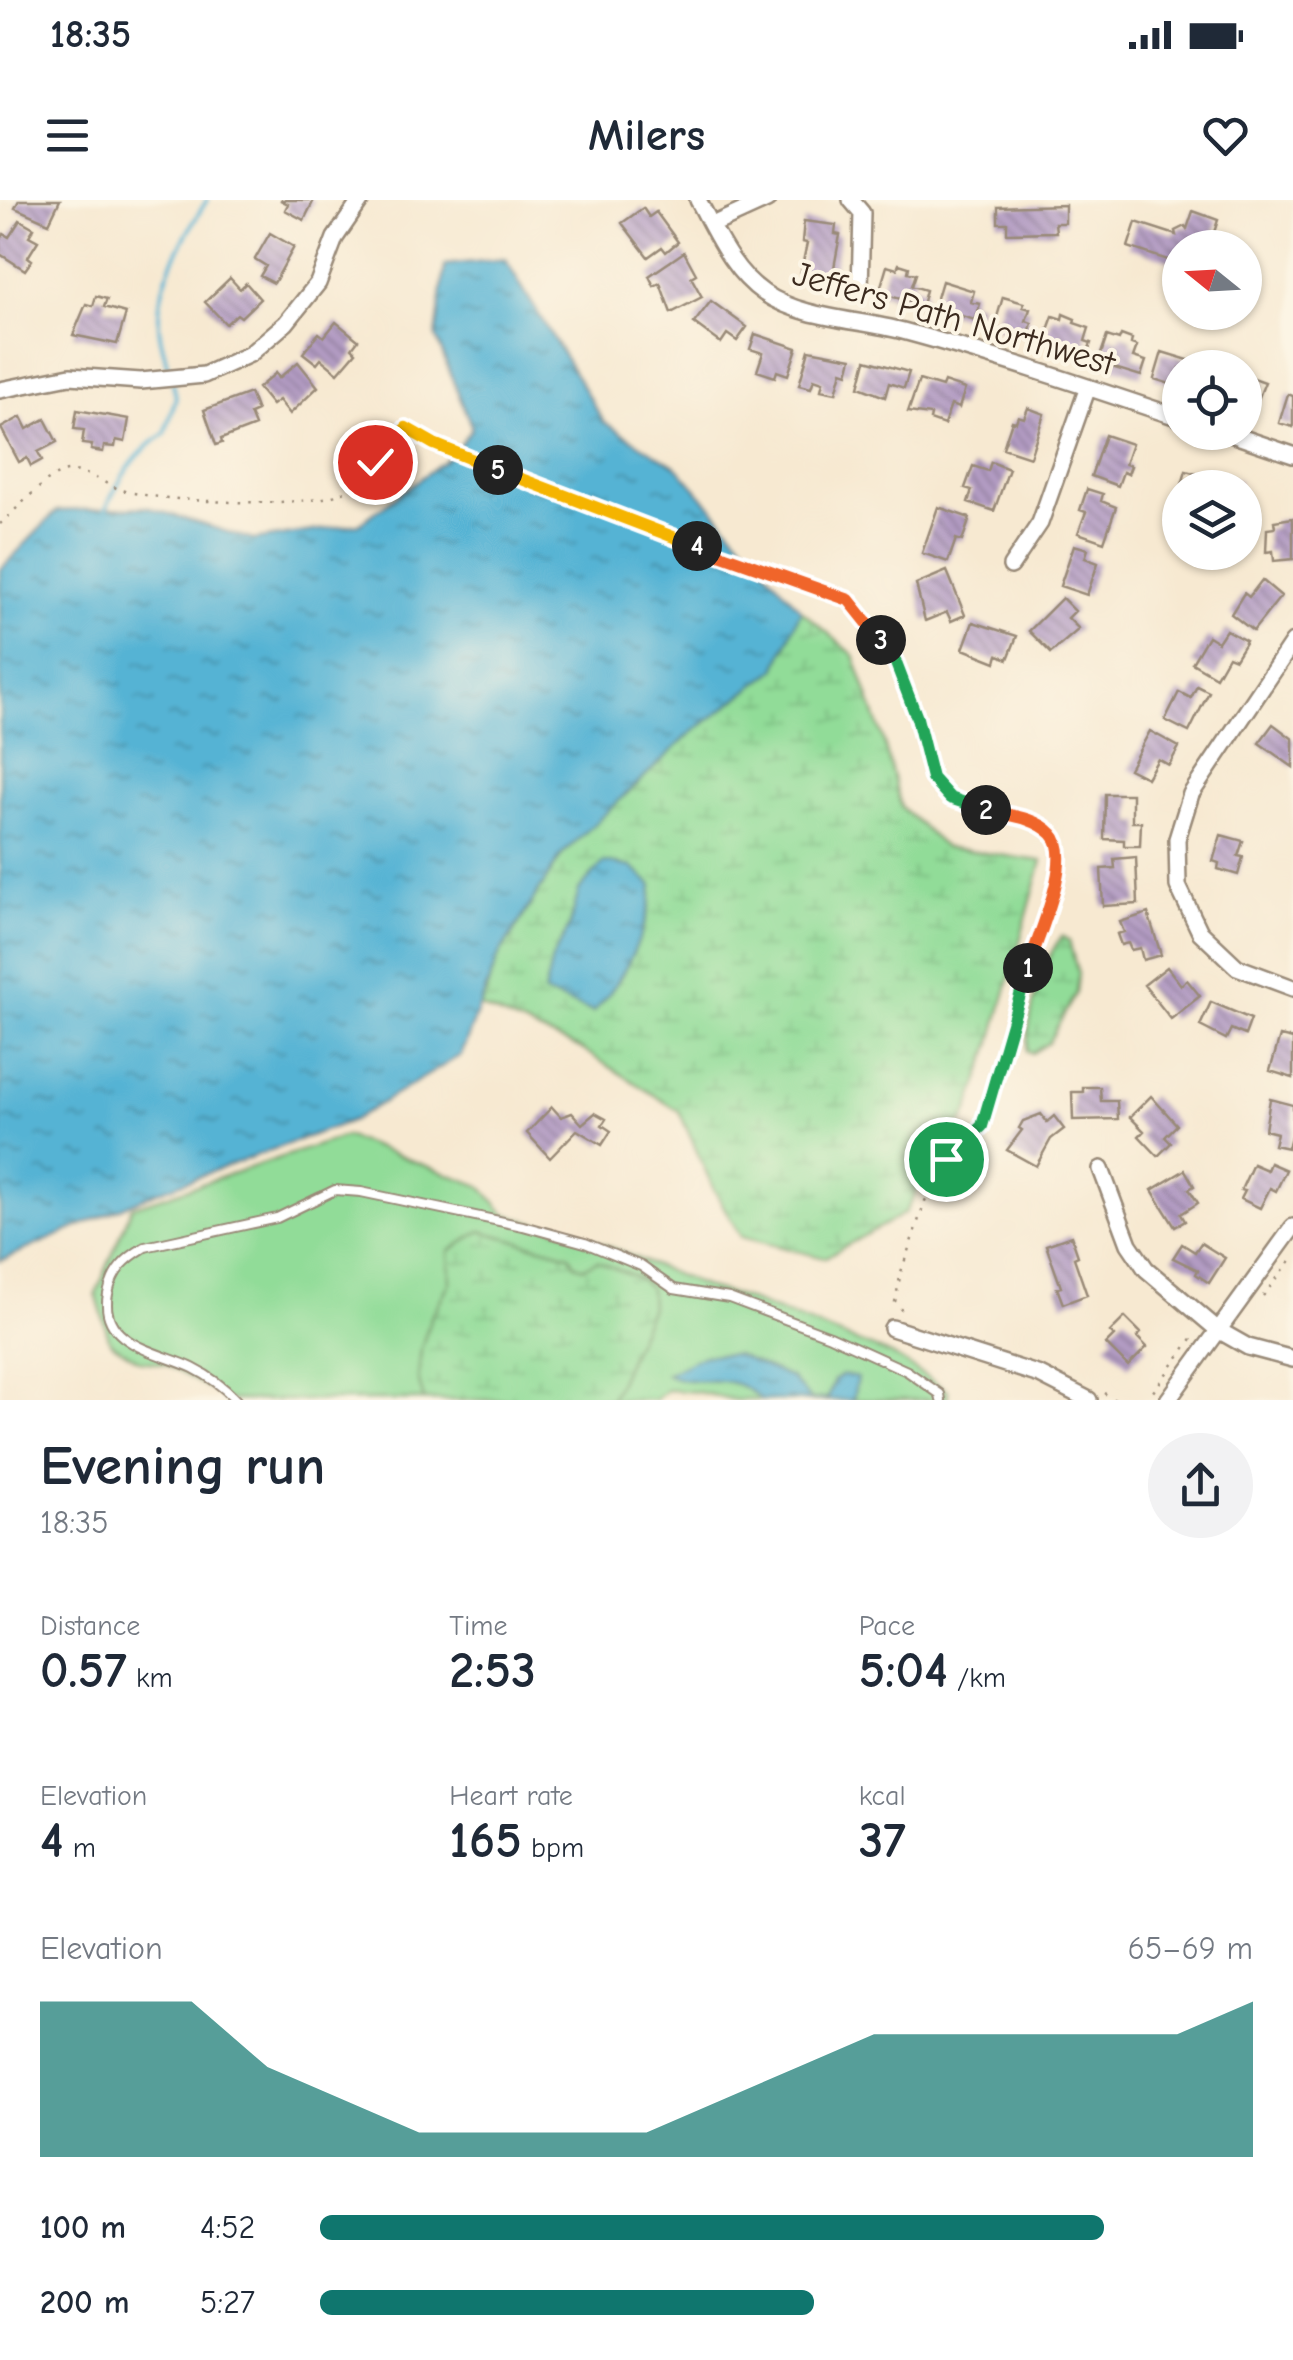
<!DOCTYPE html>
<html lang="en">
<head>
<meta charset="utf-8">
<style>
  body { margin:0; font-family:"Comic Neue",sans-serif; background:#f2f2f3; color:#1f2937; height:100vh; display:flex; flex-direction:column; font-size:38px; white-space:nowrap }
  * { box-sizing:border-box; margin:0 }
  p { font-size:32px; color:#747a83 }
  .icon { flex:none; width:55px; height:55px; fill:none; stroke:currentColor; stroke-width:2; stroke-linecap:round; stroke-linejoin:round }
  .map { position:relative; height:1200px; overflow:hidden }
  .side { display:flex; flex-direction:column; background:#fff; flex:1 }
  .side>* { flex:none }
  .needle { width:65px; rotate:288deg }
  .fabs { position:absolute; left:1162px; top:30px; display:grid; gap:20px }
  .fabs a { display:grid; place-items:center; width:100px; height:100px; border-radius:50%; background:#fff; box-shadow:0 2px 8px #0004; font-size:50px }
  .pin { position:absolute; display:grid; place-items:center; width:85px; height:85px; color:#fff; margin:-42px; border:5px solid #fff; border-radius:50%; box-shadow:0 2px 10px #0007 }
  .km { position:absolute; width:50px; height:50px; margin:-25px; border-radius:50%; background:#222; color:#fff; font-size:28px; line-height:50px; text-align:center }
  .round { display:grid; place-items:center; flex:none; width:105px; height:105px; border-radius:52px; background:#f2f2f3 }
  .headline { display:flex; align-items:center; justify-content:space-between; height:170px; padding:0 40px }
  h1 { font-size:55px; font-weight:800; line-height:75px }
  .figures { display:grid; grid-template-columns:repeat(3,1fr); gap:15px; height:170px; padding:10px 40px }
  .figures div { display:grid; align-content:center }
  .figures b { font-size:50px; font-weight:800 }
  .figures small { font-size:28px; font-weight:400 }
  .figures p { font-size:28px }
  .chart { height:280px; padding:20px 40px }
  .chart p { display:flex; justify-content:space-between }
  .chart svg { width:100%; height:180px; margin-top:10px; fill:#0f766e; opacity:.7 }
  ul { padding:0 40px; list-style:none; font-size:32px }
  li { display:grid; grid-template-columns:160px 120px 1fr; align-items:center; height:75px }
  li i { height:25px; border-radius:12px; background:#0f766e }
  .status { display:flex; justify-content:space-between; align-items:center; height:70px; padding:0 50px; background:#fff; direction:ltr }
  .status svg { height:28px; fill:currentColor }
  header { display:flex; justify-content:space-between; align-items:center; height:130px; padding:0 40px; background:#fff; font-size:45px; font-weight:800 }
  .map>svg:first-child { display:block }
  .grass { fill:#91dc98; stroke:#66835b; stroke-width:2.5 }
  .wetland { fill:url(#wetland-marsh); stroke:#66835b; stroke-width:2.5 }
  .water { fill:url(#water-ripples); stroke:#486e79; stroke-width:2.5 }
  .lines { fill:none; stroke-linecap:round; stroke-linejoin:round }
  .stream { stroke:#55b3d4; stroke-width:4 }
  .building { fill:url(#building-back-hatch) }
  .service-casing { stroke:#998a78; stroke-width:12 }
  .minor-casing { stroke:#998a78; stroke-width:20 }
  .path { stroke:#998a78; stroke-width:2.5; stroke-dasharray:2.5 8; stroke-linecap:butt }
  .service { stroke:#fff; stroke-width:8 }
  .minor { stroke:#fff; stroke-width:15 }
  .split-1-casing { stroke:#fff; stroke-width:20 }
  .split-2-casing { stroke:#fff; stroke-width:20 }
  .split-3-casing { stroke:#fff; stroke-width:20 }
  .split-4-casing { stroke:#fff; stroke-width:20 }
  .split-5-casing { stroke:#fff; stroke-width:20 }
  .split-6-casing { stroke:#fff; stroke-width:20 }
  .split-1 { stroke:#22a559; stroke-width:12 }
  .split-2 { stroke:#f0652b; stroke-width:12 }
  .split-3 { stroke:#22a559; stroke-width:12 }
  .split-4 { stroke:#f0652b; stroke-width:12 }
  .split-5 { stroke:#f5b400; stroke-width:12 }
  .split-6 { stroke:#f5b400; stroke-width:12 }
  .labels { text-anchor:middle; stroke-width:8; stroke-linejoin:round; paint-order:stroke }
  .street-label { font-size:35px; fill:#3b2a1e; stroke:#fcf5e5 }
</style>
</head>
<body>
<div class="status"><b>18:35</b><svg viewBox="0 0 49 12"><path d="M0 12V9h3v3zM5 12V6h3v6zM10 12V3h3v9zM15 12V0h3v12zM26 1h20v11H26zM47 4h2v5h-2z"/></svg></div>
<header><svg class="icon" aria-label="menu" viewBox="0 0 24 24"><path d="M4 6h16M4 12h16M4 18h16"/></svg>Milers<svg class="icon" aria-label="heart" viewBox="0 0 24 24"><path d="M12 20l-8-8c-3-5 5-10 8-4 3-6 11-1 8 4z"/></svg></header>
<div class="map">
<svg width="1293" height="1200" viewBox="0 0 1293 1200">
  <defs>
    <pattern id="wetland-marsh" width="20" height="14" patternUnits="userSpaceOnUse" patternTransform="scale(2.5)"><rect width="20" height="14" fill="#91dc98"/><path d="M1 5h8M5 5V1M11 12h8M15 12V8" fill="none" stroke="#7ebd83"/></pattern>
    <pattern id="water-ripples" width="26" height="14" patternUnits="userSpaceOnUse" patternTransform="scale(2.5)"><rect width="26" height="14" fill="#55b3d4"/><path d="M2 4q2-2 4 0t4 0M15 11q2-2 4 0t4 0" fill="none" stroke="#4892ab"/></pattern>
    <pattern id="building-back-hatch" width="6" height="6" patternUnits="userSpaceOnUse" patternTransform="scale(2.5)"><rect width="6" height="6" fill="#b29bc3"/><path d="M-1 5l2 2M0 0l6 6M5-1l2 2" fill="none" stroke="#927f9e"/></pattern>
  </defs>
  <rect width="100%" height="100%" fill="#fcf5e5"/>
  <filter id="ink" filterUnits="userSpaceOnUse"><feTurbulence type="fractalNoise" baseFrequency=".01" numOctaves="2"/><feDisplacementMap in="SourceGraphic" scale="20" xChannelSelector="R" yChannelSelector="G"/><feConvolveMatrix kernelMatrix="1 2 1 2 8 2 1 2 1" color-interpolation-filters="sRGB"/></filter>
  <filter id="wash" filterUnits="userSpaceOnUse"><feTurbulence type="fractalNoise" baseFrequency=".0048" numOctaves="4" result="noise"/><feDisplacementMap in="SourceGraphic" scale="40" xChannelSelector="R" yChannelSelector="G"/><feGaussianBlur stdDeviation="2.25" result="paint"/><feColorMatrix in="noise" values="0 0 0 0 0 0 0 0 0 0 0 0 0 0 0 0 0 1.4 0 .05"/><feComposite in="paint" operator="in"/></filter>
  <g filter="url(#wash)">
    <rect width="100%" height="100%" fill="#f7e9d1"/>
    <!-- grass -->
    <path class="grass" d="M 345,936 L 481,986 L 505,1014 L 588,1038 L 708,1088 L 744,1098 L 892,1155 L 948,1191 L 947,1200 L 736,1200 L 697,1192 L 667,1190 L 655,1200 L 223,1200 L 222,1196 L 165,1164 L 140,1161 L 110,1142 L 96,1094 L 132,1007 Z"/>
    <!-- wetland -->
    <path class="wetland" d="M 801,410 L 854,455 L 883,539 L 901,607 L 944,647 L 1042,661 L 991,845 L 966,917 L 931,965 L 905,1013 L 824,1058 L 741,1037 L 714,990 L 679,911 L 580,848 L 480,807 L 499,755 L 562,654 L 690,534 L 776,469 Z
      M 1062,736 L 1069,741 L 1078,774 L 1076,793 L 1048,843 L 1032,853 L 1027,851 C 1028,815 1040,765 1062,736 Z
      M 481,1031 L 570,1055 L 575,1065 L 583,1068 L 597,1061 L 639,1078 L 650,1089 L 651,1107 L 611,1200 L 424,1200 L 418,1178 L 421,1149 L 431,1117 L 450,1082 L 449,1051 Z"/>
    <!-- water -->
    <path class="water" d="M 505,59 L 604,222 L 678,268 L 801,410 L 776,469 L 690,534 L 562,654 L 499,755 L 461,855 L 353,920 L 159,991 L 0,1061 L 0,370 L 57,311 L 147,307 L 253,340 L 359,324 L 452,255 L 472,228 L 436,137 L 445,65 Z
      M 604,662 L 632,667 L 652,685 C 651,725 622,784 593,812 L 544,793 L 552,759 L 570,725 L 579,690 Z
      M 735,1154 L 791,1178 L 811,1200 L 828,1198 L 834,1180 L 843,1175 L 857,1178 L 853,1200 L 761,1200 C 729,1167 698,1190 666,1174 L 704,1155 Z"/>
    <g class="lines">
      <!-- stream -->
      <path class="stream" d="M 170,174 C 167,161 162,148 160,135 C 152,87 183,39 207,0
        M 104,313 C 118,281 134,252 165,234 L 176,197 L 173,183"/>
    </g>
    <g id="blocks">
      <!-- building -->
      <path class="building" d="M 19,0 L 60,0 L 49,23 L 15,8 Z
        M 280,0 L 314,0 L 304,20 L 285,10 L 288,4 Z
        M 1065,5 L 1065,23 L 1055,23 L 1056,32 L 1007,33 L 1007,23 L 998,23 L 998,7 Z
        M 643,8 L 649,17 L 656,12 L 678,42 L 666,52 L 662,47 L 648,57 L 622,23 Z
        M 1193,11 L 1218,20 L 1209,48 L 1180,48 L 1180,64 L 1128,47 L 1136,22 L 1176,35 L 1175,31 L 1185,26 L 1187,29 Z
        M 20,20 L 34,28 L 29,36 L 38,41 L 28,57 L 32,60 L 25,70 L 0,54 L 0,41 L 4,34 L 9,37 Z
        M 804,21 L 836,25 L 835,34 L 840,35 L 832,79 L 800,76 L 807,43 L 802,42 Z
        M 270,33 L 294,47 L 274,83 L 260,76 L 266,66 L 255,59 Z
        M 684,52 L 696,74 L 691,77 L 702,97 L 671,113 L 660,83 L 654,86 L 649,76 Z
        M 899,64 L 909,67 L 908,72 L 916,74 L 912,86 L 926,90 L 922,105 L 879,93 L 887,66 L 897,69 Z
        M 230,78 L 240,89 L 246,83 L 260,99 L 241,117 L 237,114 L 226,124 L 205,102 Z
        M 942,81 L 974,91 L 971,102 L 980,104 L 975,120 L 934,108 Z
        M 96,96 L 107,99 L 104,107 L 126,113 L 117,144 L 73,135 L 86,104 L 93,106 Z
        M 1003,97 L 1024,103 L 1023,107 L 1030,109 L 1026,121 L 1032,123 L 1028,137 L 994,127 Z
        M 711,101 L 747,127 L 737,141 L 727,134 L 721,143 L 694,123 Z
        M 1063,114 L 1075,119 L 1074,123 L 1089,128 L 1085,141 L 1091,143 L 1086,158 L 1065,151 L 1067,145 L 1045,138 L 1053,116 L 1062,119 Z
        M 336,122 L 358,140 L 352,148 L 356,152 L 338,173 L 321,159 L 317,164 L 303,153 L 319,133 L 324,137 Z
        M 755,134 L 797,148 L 788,175 L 777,171 L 775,177 L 757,171 L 763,153 L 750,149 Z
        M 1121,135 L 1132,139 L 1131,144 L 1137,146 L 1133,157 L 1146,161 L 1141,176 L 1098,163 L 1107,136 L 1119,140 Z
        M 809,150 L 852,158 L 848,173 L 842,171 L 836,193 L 821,190 L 823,182 L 814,179 L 811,188 L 799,185 Z
        M 1162,152 L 1195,162 L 1193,168 L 1180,168 L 1180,187 L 1154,179 Z
        M 866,160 L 909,172 L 904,188 L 889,183 L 885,197 L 859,187 Z
        M 298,162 L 318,187 L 290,214 L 279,200 L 272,205 L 258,188 L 276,173 L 279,178 Z
        M 1245,175 L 1265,182 L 1255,207 L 1245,204 Z
        M 919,180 L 942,187 L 944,182 L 965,189 L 959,208 L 951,205 L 944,225 L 930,220 L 931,215 L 908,212 Z
        M 250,193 L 257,211 L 250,214 L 255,226 L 221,239 L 222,243 L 216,245 L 204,210 Z
        M 1288,194 L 1293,196 L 1293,227 L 1279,223 Z
        M 1028,208 L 1044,214 L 1030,257 L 1003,248 L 1012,221 L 1016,222 L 1018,216 L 1024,218 Z
        M 77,210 L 129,219 L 125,242 L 116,240 L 115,247 L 104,246 L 103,252 L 91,250 L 92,245 L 82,244 L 84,230 L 74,229 Z
        M 21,217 L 27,229 L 45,219 L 57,242 L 38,252 L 42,260 L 31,266 L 27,258 L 19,262 L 1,228 Z
        M 1105,235 L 1132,244 L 1125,264 L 1131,266 L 1128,274 L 1123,272 L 1118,286 L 1091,276 Z
        M 991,262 L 1009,269 L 994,311 L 968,302 L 972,290 L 965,288 L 973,266 L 988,271 Z
        M 1186,271 L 1225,282 L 1226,277 L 1240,281 L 1238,288 L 1181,288 Z
        M 1087,289 L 1103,294 L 1101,301 L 1116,307 L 1104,342 L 1078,333 L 1086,312 L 1080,310 Z
        M 938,307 L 970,318 L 962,341 L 956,339 L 948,362 L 922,353 Z
        M 1293,318 L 1293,359 L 1274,361 L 1273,351 L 1266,352 L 1267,329 L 1275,328 L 1274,321 Z
        M 1074,345 L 1088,349 L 1085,358 L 1098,363 L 1087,395 L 1060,386 Z
        M 947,371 L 965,415 L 951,421 L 947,412 L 925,421 L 916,384 Z
        M 1262,380 L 1281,396 L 1253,431 L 1231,414 L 1244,393 L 1249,397 Z
        M 1062,398 L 1075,411 L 1068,418 L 1079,429 L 1051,453 L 1029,431 Z
        M 973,422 L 1017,436 L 1008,459 L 998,455 L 996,462 L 963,449 Z
        M 1226,430 L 1246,441 L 1235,459 L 1228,456 L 1216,477 L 1192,463 L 1208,436 L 1218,442 Z
        M 1197,486 L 1209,492 L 1189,532 L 1165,520 L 1179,492 L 1191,498 Z
        M 1273,524 L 1293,539 L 1293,567 L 1259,543 Z
        M 1150,531 L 1179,547 L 1169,565 L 1158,559 L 1147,578 L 1129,569 Z
        M 1105,594 L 1132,594 L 1132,622 L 1141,622 L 1140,646 L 1124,646 L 1124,640 L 1104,639 Z
        M 1221,635 L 1243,641 L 1238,656 L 1243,657 L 1238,675 L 1218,669 L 1219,663 L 1213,661 Z
        M 1136,657 L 1138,704 L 1103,706 L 1101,669 L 1115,668 L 1114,659 Z
        M 1148,713 L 1161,755 L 1143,760 L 1140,748 L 1131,750 L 1128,743 L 1121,745 L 1117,734 L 1124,732 L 1120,722 Z
        M 1167,767 L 1181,785 L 1187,780 L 1200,796 L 1171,819 L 1144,785 Z
        M 1211,802 L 1251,819 L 1245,835 L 1231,829 L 1226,839 L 1200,826 Z
        M 1280,836 L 1293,839 L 1293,878 L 1270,871 Z
        M 1083,887 L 1100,887 L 1101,901 L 1117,901 L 1118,919 L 1073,920 L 1072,892 L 1083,892 Z
        M 1151,896 L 1177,925 L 1165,937 L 1171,943 L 1158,956 L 1139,936 L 1144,931 L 1130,917 Z
        M 1270,899 L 1293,905 L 1293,928 L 1288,948 L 1274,945 L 1277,933 L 1265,930 Z
        M 552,907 L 561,917 L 572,913 L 582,924 L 595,913 L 606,919 L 602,925 L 611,931 L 602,945 L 577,930 L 550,958 L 527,933 Z
        M 1041,914 L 1047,922 L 1054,916 L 1064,929 L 1051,939 L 1036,966 L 1007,950 L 1022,930 L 1019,928 L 1023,921 Z
        M 1270,963 L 1286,970 L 1276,991 L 1270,988 L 1260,1008 L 1241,999 L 1245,991 L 1241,990 L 1253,964 L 1267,970 Z
        M 1185,970 L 1194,986 L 1189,989 L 1198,1003 L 1181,1014 L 1185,1021 L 1175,1027 L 1152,990 Z
        M 1071,1036 L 1078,1056 L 1074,1058 L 1087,1095 L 1063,1104 L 1057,1088 L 1061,1087 L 1046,1045 Z
        M 1201,1043 L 1225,1058 L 1209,1083 L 1196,1074 L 1198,1070 L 1173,1058 L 1182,1044 L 1195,1052 Z
        M 1125,1117 L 1141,1133 L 1137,1137 L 1147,1147 L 1128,1166 L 1106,1144 L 1114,1136 L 1110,1132 Z"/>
    </g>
  </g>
  <g filter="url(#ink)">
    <use href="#blocks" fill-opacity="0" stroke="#998a78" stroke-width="2.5"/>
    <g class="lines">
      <defs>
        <path id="service" d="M 236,1200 C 224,1187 209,1176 193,1168 C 160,1152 98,1145 108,1094 C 113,1070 125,1059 145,1047 L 277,1018 L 335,990 L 361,992 L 523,1026 L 585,1043 L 641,1066 L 674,1089 L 729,1098 L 830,1136 L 907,1171 L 940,1194 L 941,1200"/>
        <path id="minor" d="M 698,0 C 716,33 732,71 764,93 C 802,119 857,119 903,131 C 996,156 1088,187 1180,218
          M 851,0 L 862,13 L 860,89
          M 712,25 L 767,0
          M 0,190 L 70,176 L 141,181 L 204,175 L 250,154 L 286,123 L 318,83 L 335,38 L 361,0
          M 1225,232 L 1293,255
          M 1011,366 L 1040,323 L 1088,187
          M 1293,442 L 1191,594 L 1177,639 L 1178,686 L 1200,732 L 1237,767 L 1293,788
          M 1101,969 L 1129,1044 L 1146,1069 L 1218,1130 L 1248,1147 L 1293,1159
          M 892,1128 L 1040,1175 L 1089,1200
          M 1168,1200 L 1293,1027"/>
      </defs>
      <!-- service casing -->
      <use href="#service" class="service-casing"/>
      <!-- minor casing -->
      <use href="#minor" class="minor-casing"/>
      <!-- path -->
      <path class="path" d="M 0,324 C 16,310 40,283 58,274 C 79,263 102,284 122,290 C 157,302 310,309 341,293 C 367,280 386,248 406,228 L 435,245 L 551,292 L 849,400 L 863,415 L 894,458 L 917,518 L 933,578 L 950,598 L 1035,622 L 1053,634 L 1061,650 L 1060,671 L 1040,728 L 982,926 L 947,959 L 925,1001 L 901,1072 L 895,1102 L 906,1116
        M 1263,1096 L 1293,1058
        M 1104,1193 L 1115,1200
        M 1147,1200 L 1196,1133"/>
      <!-- service -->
      <use href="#service" class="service"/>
      <!-- minor -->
      <use href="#minor" class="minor"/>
    </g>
  </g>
  <g class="lines" filter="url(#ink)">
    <defs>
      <path id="split-1" d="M 946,959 L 982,926 L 1028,768"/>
      <path id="split-2" d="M 986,610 C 1007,615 1036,617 1052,634 C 1075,657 1037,738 1028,768"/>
      <path id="split-3" d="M 881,440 L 894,458 L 917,518 L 932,578 L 950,598 L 986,610"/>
      <path id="split-4" d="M 697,346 L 849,400 L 881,440"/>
      <path id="split-5" d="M 498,270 L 697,346"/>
      <path id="split-6" d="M 375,262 L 406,228 L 434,244 L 498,270"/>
    </defs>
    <!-- split-1 casing -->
    <use href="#split-1" class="split-1-casing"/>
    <!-- split-2 casing -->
    <use href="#split-2" class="split-2-casing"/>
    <!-- split-3 casing -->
    <use href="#split-3" class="split-3-casing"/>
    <!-- split-4 casing -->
    <use href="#split-4" class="split-4-casing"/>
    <!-- split-5 casing -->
    <use href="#split-5" class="split-5-casing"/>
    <!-- split-6 casing -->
    <use href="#split-6" class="split-6-casing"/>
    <!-- split-1 -->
    <use href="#split-1" class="split-1"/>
    <!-- split-2 -->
    <use href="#split-2" class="split-2"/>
    <!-- split-3 -->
    <use href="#split-3" class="split-3"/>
    <!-- split-4 -->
    <use href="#split-4" class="split-4"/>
    <!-- split-5 -->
    <use href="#split-5" class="split-5"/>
    <!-- split-6 -->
    <use href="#split-6" class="split-6"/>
  </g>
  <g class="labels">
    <!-- street labels -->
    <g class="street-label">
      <text transform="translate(954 118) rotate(16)" y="12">Jeffers Path Northwest</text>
    </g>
  </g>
</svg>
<div class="fabs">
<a><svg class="needle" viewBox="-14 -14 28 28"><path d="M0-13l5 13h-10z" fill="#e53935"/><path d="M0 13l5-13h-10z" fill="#747a83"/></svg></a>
<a><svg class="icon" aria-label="locate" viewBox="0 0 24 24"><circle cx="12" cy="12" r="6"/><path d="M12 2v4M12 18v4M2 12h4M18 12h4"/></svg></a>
<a><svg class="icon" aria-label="layers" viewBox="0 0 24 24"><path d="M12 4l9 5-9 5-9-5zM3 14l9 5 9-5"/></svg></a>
</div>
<div class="pin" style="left:946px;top:959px;background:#1e9e55"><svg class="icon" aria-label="arrive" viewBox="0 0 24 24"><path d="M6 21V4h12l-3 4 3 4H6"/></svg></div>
<div class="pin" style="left:375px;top:262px;background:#d93025"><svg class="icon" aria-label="check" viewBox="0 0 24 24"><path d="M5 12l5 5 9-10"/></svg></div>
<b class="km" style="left:1028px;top:768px">1</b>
<b class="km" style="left:986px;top:610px">2</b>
<b class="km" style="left:881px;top:440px">3</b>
<b class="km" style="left:697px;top:346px">4</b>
<b class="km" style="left:498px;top:270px">5</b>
</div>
<section class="side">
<div class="headline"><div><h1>Evening run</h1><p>18:35</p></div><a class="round"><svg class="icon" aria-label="share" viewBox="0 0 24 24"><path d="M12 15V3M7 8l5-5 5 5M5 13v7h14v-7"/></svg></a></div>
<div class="figures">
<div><p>Distance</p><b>0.57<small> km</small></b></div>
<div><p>Time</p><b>2:53</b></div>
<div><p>Pace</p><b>5:04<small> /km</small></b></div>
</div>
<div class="figures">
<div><p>Elevation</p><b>4<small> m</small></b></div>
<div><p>Heart rate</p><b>165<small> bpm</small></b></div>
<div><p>kcal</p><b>37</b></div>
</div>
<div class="chart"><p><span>Elevation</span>65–69 m</p>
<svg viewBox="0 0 160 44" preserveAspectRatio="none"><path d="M0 44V6L10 6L20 6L30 22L40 30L50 38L60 38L70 38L80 38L90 30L100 22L110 14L120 14L130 14L140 14L150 14L160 6V44z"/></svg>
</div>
<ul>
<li><b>100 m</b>4:52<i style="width:84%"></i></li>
<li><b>200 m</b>5:27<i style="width:53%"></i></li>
</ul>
</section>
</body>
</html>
